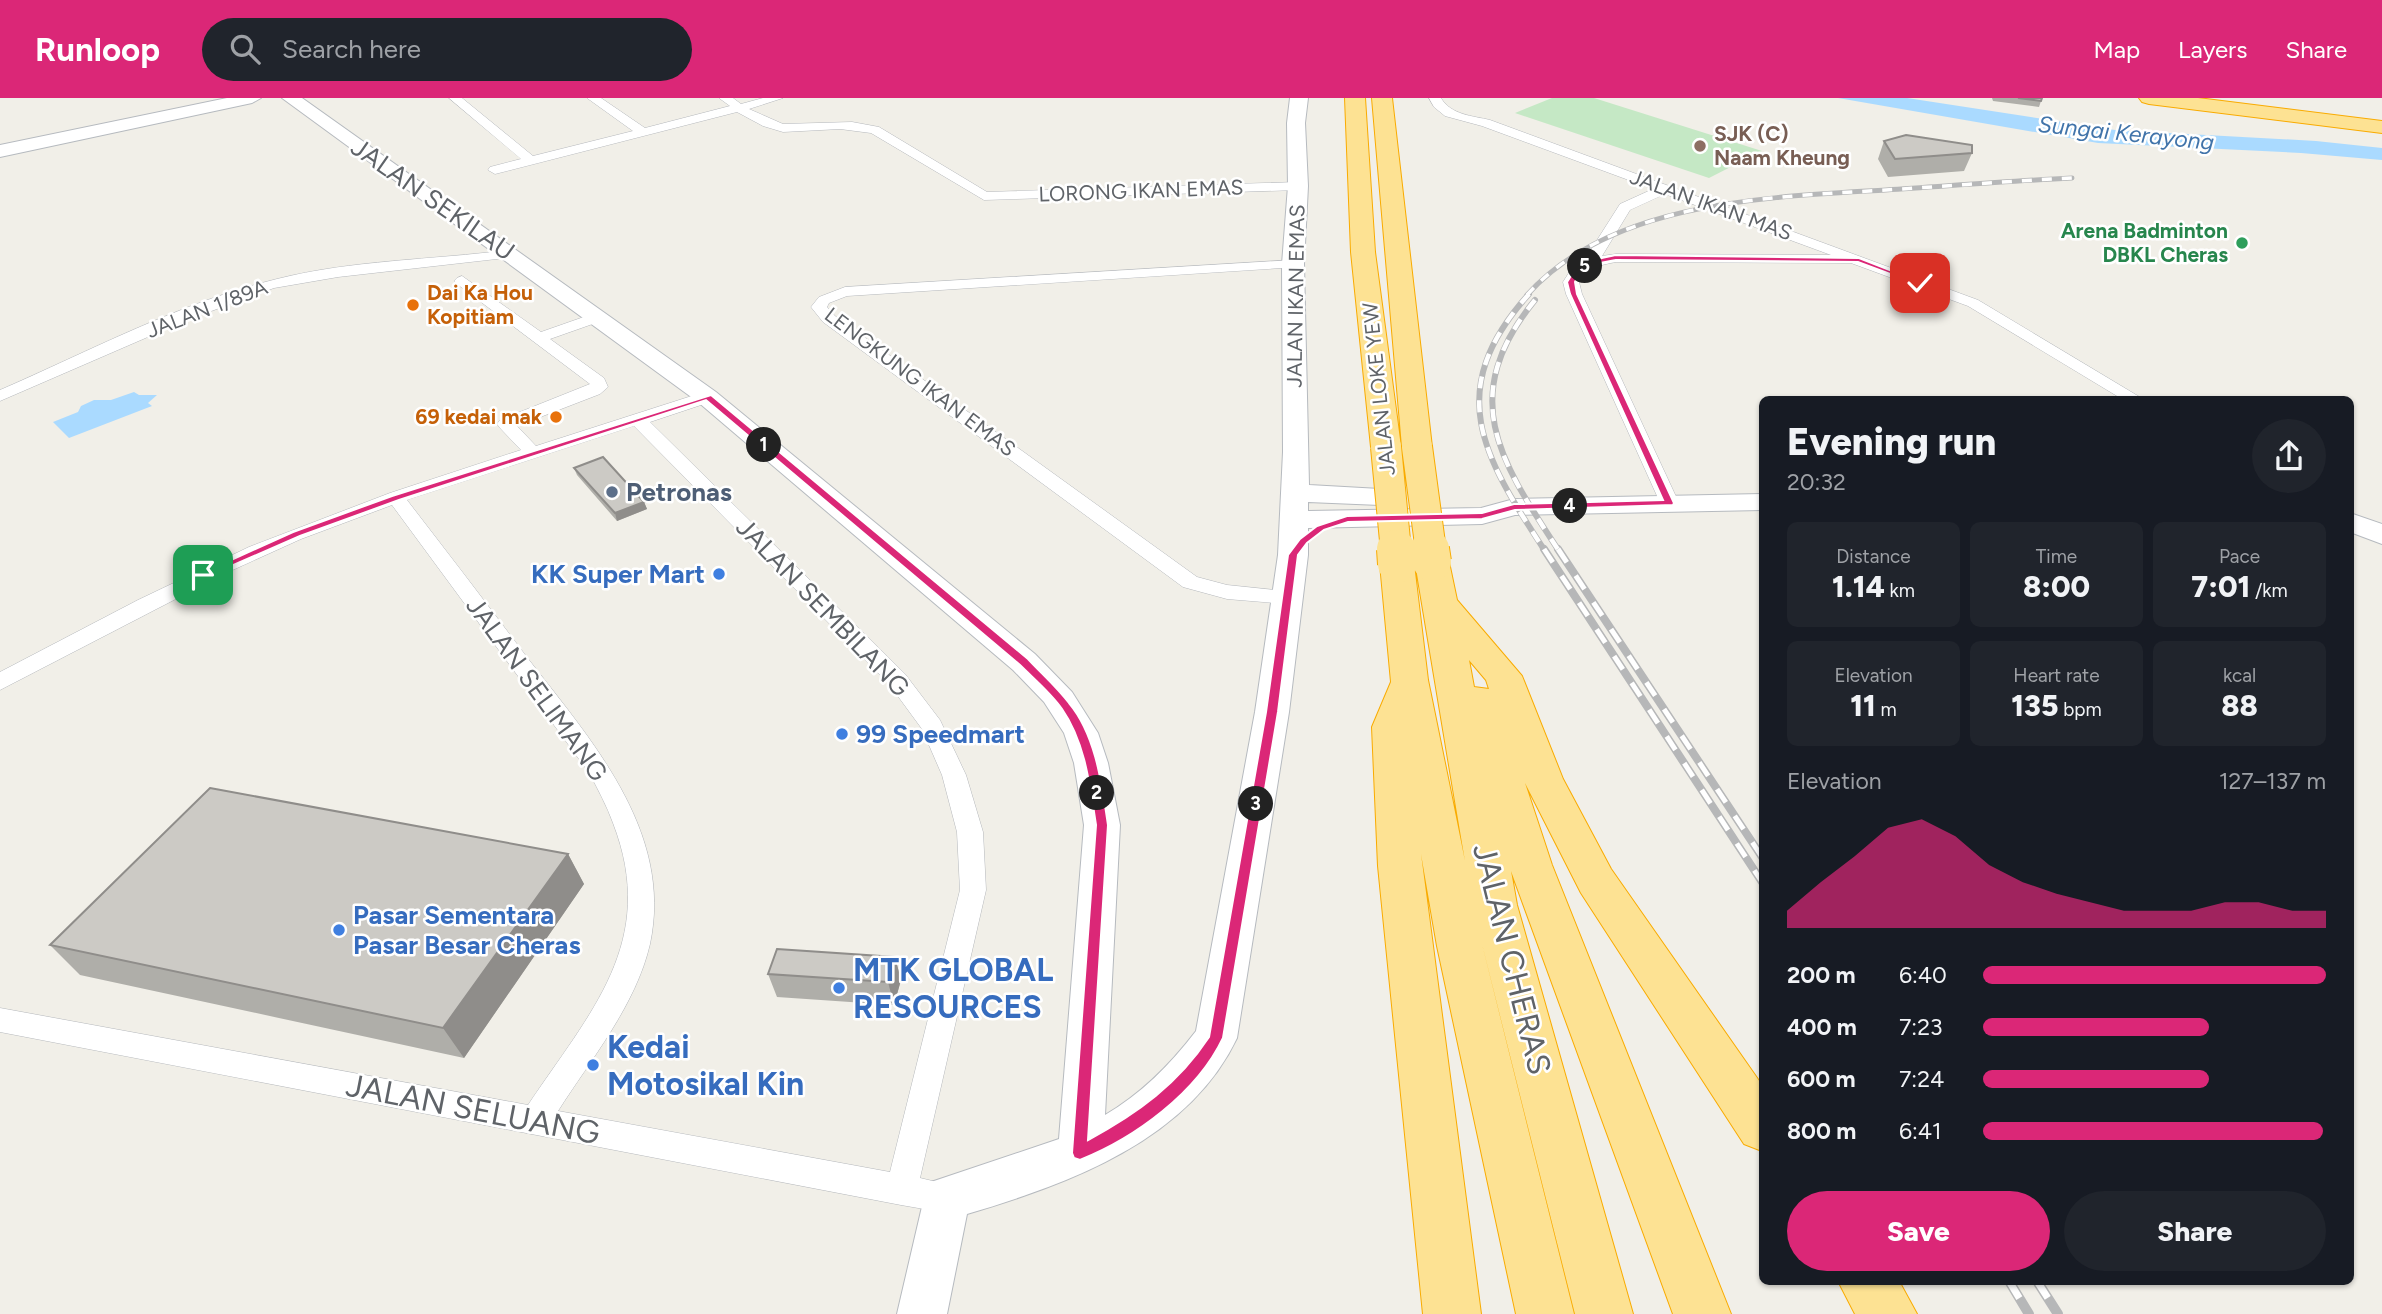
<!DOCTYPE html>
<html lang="en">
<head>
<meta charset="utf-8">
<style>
  body { margin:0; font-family:Figtree,sans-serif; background:#20242c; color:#f1f3f6; height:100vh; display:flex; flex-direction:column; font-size:26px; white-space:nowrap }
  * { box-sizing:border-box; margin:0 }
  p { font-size:23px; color:#9ea1a6 }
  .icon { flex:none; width:38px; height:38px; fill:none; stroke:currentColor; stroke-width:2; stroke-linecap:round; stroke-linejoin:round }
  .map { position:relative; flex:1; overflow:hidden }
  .drawer { position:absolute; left:1759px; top:298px; width:595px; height:889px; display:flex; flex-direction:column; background:#171b24; border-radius:10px; box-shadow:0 2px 5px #0004 }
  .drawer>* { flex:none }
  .pin { position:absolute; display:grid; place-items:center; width:60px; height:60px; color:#fff; margin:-30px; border-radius:14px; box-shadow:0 4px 10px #0006 }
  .km { position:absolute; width:35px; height:35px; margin:-18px; border-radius:50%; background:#222; color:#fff; font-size:19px; line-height:35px; text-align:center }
  .round { display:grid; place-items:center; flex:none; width:74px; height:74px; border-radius:37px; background:#20242c }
  .summary { display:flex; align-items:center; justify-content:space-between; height:119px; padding:0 28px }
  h1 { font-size:38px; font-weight:800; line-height:52px }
  .metrics { display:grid; grid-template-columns:repeat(3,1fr); gap:10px; height:119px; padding:7px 28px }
  .metrics div { display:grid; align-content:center; border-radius:10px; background:#20242c; text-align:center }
  .metrics b { font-size:30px; font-weight:800 }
  .metrics small { font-size:19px; font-weight:400 }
  .metrics p { font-size:19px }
  .chart { height:196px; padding:14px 28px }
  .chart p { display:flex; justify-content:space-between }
  .chart svg { width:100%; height:126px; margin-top:7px; fill:#db2777; opacity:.7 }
  .button { display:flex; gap:14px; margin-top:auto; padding:14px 28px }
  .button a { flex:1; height:80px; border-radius:42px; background:#db2777; color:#fff; font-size:28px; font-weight:800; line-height:80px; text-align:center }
  .button a+a { background:#20242c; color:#f1f3f6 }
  ul { padding:0 28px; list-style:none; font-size:23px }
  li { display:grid; grid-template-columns:112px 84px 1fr; align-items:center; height:52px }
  li i { height:18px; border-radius:9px; background:#db2777 }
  header { display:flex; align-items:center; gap:42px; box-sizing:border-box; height:98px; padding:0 35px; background:#db2777; color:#fff }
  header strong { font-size:33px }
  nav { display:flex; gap:38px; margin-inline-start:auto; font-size:24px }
  .search { width:490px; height:63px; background:#20242c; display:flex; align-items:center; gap:18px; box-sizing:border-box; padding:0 24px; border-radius:38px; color:#9ea1a6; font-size:26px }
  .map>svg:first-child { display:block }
  .green { fill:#c5e8c5 }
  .water { fill:#aadaff }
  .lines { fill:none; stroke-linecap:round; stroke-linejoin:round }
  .street-casing { stroke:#b5b8bc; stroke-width:1 }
  .secondary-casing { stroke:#b6babf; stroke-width:2 }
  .highway-casing { stroke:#f9ab00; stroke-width:2 }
  .street { fill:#fff; fill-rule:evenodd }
  .secondary { fill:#fff; fill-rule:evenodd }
  .highway { fill:#fde293; fill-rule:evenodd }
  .rail-far3-casing { stroke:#b6b7b8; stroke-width:5 }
  .rail-far2-casing { stroke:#b6b7b8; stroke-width:6 }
  .rail-far1-casing { stroke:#b6b7b8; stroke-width:8 }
  .rail-casing { stroke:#b6b7b8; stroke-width:10 }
  .rail-far3 { stroke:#fff; stroke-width:3.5; stroke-dasharray:10; stroke-linecap:butt }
  .rail-far2 { stroke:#fff; stroke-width:4.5; stroke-dasharray:12; stroke-linecap:butt }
  .rail-far1 { stroke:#fff; stroke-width:5; stroke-dasharray:16; stroke-linecap:butt }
  .rail { stroke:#fff; stroke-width:7; stroke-dasharray:20; stroke-linecap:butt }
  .highway-bridge-far1-casing { stroke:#f9ab00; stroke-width:32; stroke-linecap:butt }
  .highway-bridge-casing { stroke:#f9ab00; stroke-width:40; stroke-linecap:butt }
  .highway-bridge-far1 { stroke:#fde293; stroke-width:30 }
  .highway-bridge { stroke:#fde293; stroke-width:38 }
  .wall { fill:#afaea9 }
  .shaded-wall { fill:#8f8d8a }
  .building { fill:#cccac5; stroke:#8f8d8a; stroke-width:2 }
  .route { fill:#db2777; stroke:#fff; stroke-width:2 }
  .education-dot { fill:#8d6e63; stroke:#fff; stroke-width:2.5 }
  .leisure-dot { fill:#2e9e5b; stroke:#fff; stroke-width:2.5 }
  .food-dot { fill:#e8710a; stroke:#fff; stroke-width:2.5 }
  .service-dot { fill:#5c6f8a; stroke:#fff; stroke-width:2.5 }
  .shop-dot { fill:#3f7fe0; stroke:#fff; stroke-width:2.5 }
  .labels { text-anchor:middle; stroke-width:5; stroke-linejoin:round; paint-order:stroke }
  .far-education-label { font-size:21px; font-weight:bold; fill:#785e54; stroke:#fff; text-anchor:start }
  .far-street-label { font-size:21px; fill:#5f6368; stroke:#fff }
  .far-leisure-label { font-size:21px; font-weight:bold; fill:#27864d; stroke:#fff; text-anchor:end }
  .far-food-label { font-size:21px; font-weight:bold; fill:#c56008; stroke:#fff; text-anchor:start }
  .far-water-label { font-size:23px; font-style:italic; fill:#4174aa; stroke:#fff }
  .street-label { font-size:26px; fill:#5f6368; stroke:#fff }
  .service-label { font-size:26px; font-weight:bold; fill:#4e5e75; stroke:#fff; text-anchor:start }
  .shop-label { font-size:26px; font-weight:bold; fill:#366cbe; stroke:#fff; text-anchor:start }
  .near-street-label { font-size:32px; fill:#5f6368; stroke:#fff }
  .near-shop-label { font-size:32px; font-weight:bold; fill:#366cbe; stroke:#fff; text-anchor:start }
</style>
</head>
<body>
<header>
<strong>Runloop</strong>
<div class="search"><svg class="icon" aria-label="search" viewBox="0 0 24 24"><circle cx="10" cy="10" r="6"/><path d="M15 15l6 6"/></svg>Search here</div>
<nav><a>Map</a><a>Layers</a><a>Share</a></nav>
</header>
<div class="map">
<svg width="2382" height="1216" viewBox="0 0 2382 1216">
  <rect width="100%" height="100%" fill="#f1efe8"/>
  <!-- green -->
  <path class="green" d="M 1552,0 L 1594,0 L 1762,53 L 1709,80 L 1515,15 Z"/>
  <!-- water -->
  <path class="water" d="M 1838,0 L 1907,0 L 2115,32 L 2316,43 L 2382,50 L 2382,62 L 2301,55 L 2098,45 Z
    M 134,294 L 139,297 L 157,297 L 148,305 L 152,308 L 69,340 L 53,324 L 78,314 L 81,308 L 94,302 L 111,302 Z"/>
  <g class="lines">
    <defs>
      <path id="street" d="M 449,0 L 462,0 L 533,58 L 633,33 L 587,0 L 601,0 L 645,30 L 730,8 L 719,0 L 733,0 L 741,6 L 763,0 L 783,0 L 749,11 L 783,26 L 852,24 L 879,29 L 987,94 L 1298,84 L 1305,88 L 1298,92 L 984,102 L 871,35 L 840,31 L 783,34 L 763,28 L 737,14 L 495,76 L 488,72 L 490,69 L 521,61 Z
        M 1429,0 L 1441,0 C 1451,17 1473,18 1490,22 L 1978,202 L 2143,301 L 2122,301 L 1968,208 L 1851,165 L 1616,164 C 1601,167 1586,169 1579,184 L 1582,196 L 1679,405 L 1676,409 L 1662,409 L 1566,196 L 1563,184 L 1570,173 L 1585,161 L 1620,106 L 1653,91 L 1482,28 L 1445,18 L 1434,9 ZM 1665,96 L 1831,157 L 1616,156 L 1602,158 L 1630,112 Z
        M 509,152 L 516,156 L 514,159 L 338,179 L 274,190 L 187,222 L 0,303 L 0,292 C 90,253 181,204 277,181 C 352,162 432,162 509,152 Z
        M 1293,162 L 1300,166 L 1298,169 L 847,198 L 829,205 L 827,209 L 835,218 L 1197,479 L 1227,487 L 1295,494 L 1298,499 L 1295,504 L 1288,506 L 1227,501 L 1183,489 L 823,224 L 811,209 L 819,199 L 845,189 Z
        M 462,178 L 541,234 L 598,214 L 606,219 L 604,222 L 550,241 L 604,280 L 608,289 L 600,296 L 517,328 L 536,348 L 701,295 L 713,295 L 716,299 L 713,303 L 650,324 L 905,576 L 940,622 L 966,677 L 983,734 L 986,792 L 920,1080 L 958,1089 L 963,1100 L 958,1111 L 947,1115 L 901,1107 L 0,934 L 0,910 L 528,1007 C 590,914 659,844 613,725 C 607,708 598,692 590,676 L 392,407 L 301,441 L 226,475 L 0,592 L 0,574 L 138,502 L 249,449 L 390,395 L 521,352 L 500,330 L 497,326 L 500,322 L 590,286 L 457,186 L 454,183 L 457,180 ZM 634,328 L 889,586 L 922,631 L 942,677 L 957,734 L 960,792 L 890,1074 L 558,1013 C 591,961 636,907 650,846 C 674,733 590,641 526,558 C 487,506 447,454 407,402 Z"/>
      <path id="secondary" d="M 227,0 L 261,0 L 252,5 L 0,59 L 0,47 Z
        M 282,0 L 302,0 L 716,294 L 1035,556 L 1072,594 L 1098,635 L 1108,665 L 1120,727 L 1105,1017 C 1141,996 1170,967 1196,933 L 1255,614 L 1278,457 L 1283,354 L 1282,166 L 1288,88 L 1287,25 L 1290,0 L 1308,0 L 1305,25 L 1308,88 L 1304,166 L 1309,387 L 1380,391 L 1390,393 L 1394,399 L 1390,405 L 1380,407 L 1308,404 L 1308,413 L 1481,410 L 1514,401 L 1762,396 L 1762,412 L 1515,417 L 1482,426 L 1308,430 L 1308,457 L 1289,614 L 1237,940 C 1188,1043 1068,1086 967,1116 L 947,1216 L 897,1216 L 924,1100 L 931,1084 L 1059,1041 L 1084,727 L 1074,665 L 1064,635 L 1044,604 L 1013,572 L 698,304 Z
        M 2350,415 L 2382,426 L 2382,446 L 2350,434 Z"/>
      <path id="highway" d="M 1345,0 L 1365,0 L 1375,154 L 1401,349 L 1397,355 L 1386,358 L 1375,355 L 1371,349 L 1351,154 Z
        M 1372,0 L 1392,0 L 1432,349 L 1428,355 L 1417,358 L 1406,355 L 1402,349 Z
        M 2139,0 L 2198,0 L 2382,23 L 2382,35 L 2149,6 L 2142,4 Z
        M 1432,454 L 1444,457 L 1449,464 L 1457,502 L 1522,578 L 1563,681 L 1611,771 L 1762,987 L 1762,1053 L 1744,1046 L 1581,795 L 1525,685 L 1552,767 L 1731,1216 L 1673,1216 L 1511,773 L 1517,807 L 1633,1216 L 1575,1216 L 1482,846 L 1574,1216 L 1516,1216 L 1437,848 L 1421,756 L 1481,1216 L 1423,1216 L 1378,768 L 1372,629 L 1391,584 L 1380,466 L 1385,459 L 1397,455 L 1409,459 L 1414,466 L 1428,582 L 1465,763 L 1415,464 L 1420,457 ZM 1469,562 L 1486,582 L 1489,591 L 1474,589 Z
        M 1838,1183 L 1899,1183 L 1917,1216 L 1855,1216 Z"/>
    </defs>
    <!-- street casing -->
    <use href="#street" class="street-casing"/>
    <!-- secondary casing -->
    <use href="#secondary" class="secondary-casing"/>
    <!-- highway casing -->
    <use href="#highway" class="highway-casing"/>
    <!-- street -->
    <use href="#street" class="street"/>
    <!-- secondary -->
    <use href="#secondary" class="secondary"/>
    <!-- highway -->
    <use href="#highway" class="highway"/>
    <defs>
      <path id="rail-far3" d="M 1527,197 C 1611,103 1769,99 1886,92 C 1948,88 2010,83 2072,80"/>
      <path id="rail-far2" d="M 1529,196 C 1442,293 1483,358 1545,453
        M 1535,202 C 1456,299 1500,363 1559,453"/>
      <path id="rail-far1" d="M 1544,451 L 1762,784
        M 1558,451 L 1762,759"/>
      <path id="rail" d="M 2009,1183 L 2029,1216
        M 2037,1183 L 2058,1216"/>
    </defs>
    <!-- rail-far3 casing -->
    <use href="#rail-far3" class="rail-far3-casing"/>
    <!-- rail-far2 casing -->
    <use href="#rail-far2" class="rail-far2-casing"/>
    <!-- rail-far1 casing -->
    <use href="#rail-far1" class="rail-far1-casing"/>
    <!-- rail casing -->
    <use href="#rail" class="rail-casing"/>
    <!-- rail-far3 -->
    <use href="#rail-far3" class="rail-far3"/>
    <!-- rail-far2 -->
    <use href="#rail-far2" class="rail-far2"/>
    <!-- rail-far1 -->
    <use href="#rail-far1" class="rail-far1"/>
    <!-- rail -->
    <use href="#rail" class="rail"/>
    <defs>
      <path id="highway-bridge-far1" d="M 1386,349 L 1396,453
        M 1417,349 L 1431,453"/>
      <path id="highway-bridge" d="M 1396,451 L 1397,466
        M 1430,451 L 1432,464"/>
    </defs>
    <!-- highway-bridge-far1 casing -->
    <use href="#highway-bridge-far1" class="highway-bridge-far1-casing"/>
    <!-- highway-bridge casing -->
    <use href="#highway-bridge" class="highway-bridge-casing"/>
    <!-- highway-bridge-far1 -->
    <use href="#highway-bridge-far1" class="highway-bridge-far1"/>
    <!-- highway-bridge -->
    <use href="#highway-bridge" class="highway-bridge"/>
  </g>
  <!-- wall -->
  <path class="wall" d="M 1992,0 L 2042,0 L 2039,9 L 1993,3 Z
    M 1884,43 L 1972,55 L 1964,73 L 1888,79 L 1878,61 Z
    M 574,370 L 644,404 L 647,411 L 617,423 L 577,377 Z
    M 568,756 L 584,786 L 464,960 L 80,877 L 50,847 Z
    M 895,859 L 901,882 L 894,907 L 777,899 L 768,876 Z"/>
  <!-- shaded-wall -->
  <path class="shaded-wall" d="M 644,404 L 647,411 L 617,423 L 615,415 Z
    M 568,756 L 584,786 L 464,960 L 443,930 Z
    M 895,859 L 901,882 L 894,907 L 888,884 Z"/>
  <!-- building -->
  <path class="building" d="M 2018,0 L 2042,0 L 2041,3 Z
    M 1906,37 L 1972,47 L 1972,55 L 1895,61 L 1884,43 Z
    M 603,359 L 644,404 L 615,415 L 574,370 Z
    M 210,690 L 568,756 L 443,930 L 50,847 Z
    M 777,851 L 895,859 L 888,884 L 768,876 Z"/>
  <!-- route -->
  <path class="route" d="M 1616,157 L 1859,160 L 1923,185 L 1917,186 L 1858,164 L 1616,162 C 1598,165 1583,167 1575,184 L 1577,196 L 1674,405 L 1673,407 L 1515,412 L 1482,421 L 1348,424 L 1324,432 L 1307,445 L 1298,457 L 1278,614 L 1223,940 C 1197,995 1135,1040 1080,1062 L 1074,1060 L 1072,1055 L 1096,727 C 1090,688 1085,644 1062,611 C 1051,595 1034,581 1020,567 L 706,302 L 399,402 L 300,438 L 206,479 L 198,477 L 293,434 L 392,398 L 711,297 L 1028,561 C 1042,576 1057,589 1069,605 C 1096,637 1102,687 1108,727 L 1088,1042 C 1138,1015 1178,986 1209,939 L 1266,614 L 1288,457 L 1300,441 L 1317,428 L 1347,418 L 1482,415 L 1514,406 L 1663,402 L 1570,196 L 1567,184 C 1578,163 1595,161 1616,157 Z"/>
  <!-- markers -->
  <circle class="education-dot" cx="1700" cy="48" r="7"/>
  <circle class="leisure-dot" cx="2242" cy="145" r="7"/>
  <g class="food-dot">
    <circle cx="413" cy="207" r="7"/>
    <circle cx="556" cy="319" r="7"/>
  </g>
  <circle class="service-dot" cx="612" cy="394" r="7"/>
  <g class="shop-dot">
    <circle cx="719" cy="476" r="7"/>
    <circle cx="842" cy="636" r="7"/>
    <circle cx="339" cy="832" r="7"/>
    <circle cx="839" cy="890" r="7"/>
    <circle cx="593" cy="967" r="7"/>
  </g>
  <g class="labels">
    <!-- far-education labels -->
    <g class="far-education-label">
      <text x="1714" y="43">SJK (C)<tspan x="1714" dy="24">Naam Kheung</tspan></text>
    </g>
    <!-- far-street labels -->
    <g class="far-street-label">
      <text transform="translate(1141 93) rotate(-2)" y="7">LORONG IKAN EMAS</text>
      <text transform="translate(1711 107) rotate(20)" y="7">JALAN IKAN MAS</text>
      <text transform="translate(1296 198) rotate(-89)" y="7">JALAN IKAN EMAS</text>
      <text transform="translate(207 211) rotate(-21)" y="7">JALAN 1/89A</text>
      <text transform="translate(920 284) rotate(37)" y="7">LENGKUNG IKAN EMAS</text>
      <text transform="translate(1379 291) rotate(-96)" y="7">JALAN LOKE YEW</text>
    </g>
    <!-- far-leisure labels -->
    <g class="far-leisure-label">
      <text x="2228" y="140">Arena Badminton<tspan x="2228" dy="24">DBKL Cheras</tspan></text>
    </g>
    <!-- far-food labels -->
    <g class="far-food-label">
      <text x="427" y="202">Dai Ka Hou<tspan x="427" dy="24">Kopitiam</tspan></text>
      <text x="542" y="326" text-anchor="end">69 kedai mak</text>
    </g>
    <!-- far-water labels -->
    <g class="far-water-label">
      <text transform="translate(2126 35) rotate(6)" y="8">Sungai Kerayong</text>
    </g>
    <!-- street labels -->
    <g class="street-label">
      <text transform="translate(433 101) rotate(35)" y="9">JALAN SEKILAU</text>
      <text transform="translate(823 509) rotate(46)" y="9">JALAN SEMBILANG</text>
      <text transform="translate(537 591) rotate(54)" y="9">JALAN SELIMANG</text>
    </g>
    <!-- service labels -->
    <g class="service-label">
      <text x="626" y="403">Petronas</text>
    </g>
    <!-- shop labels -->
    <g class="shop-label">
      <text x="705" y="485" text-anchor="end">KK Super Mart</text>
      <text x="856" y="645">99 Speedmart</text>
      <text x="353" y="826">Pasar Sementara<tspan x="353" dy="30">Pasar Besar Cheras</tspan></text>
    </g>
    <!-- near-street labels -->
    <g class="near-street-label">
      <text transform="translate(1512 861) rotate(76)" y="11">JALAN CHERAS</text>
      <text transform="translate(473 1011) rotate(11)" y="11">JALAN SELUANG</text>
    </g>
    <!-- near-shop labels -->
    <g class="near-shop-label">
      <text x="853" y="883">MTK GLOBAL<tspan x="853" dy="37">RESOURCES</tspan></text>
      <text x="607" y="960">Kedai<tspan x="607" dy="37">Motosikal Kin</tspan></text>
    </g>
  </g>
</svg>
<div class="pin" style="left:203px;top:477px;background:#1e9e55"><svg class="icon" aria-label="arrive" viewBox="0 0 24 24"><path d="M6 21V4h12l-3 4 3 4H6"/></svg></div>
<div class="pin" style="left:1920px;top:185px;background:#d93025"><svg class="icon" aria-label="check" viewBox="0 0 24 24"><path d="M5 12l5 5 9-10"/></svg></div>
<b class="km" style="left:764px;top:347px">1</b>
<b class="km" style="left:1097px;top:695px">2</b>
<b class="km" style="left:1256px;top:706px">3</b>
<b class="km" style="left:1570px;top:408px">4</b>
<b class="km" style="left:1585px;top:168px">5</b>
<section class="drawer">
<div class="summary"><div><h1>Evening run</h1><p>20:32</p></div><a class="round"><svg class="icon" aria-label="share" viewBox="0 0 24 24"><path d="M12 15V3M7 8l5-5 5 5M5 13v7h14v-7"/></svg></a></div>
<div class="metrics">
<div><p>Distance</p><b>1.14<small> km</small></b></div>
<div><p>Time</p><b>8:00</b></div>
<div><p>Pace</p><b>7:01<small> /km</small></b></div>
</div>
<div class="metrics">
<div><p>Elevation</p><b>11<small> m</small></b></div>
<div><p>Heart rate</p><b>135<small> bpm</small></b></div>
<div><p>kcal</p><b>88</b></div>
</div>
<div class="chart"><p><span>Elevation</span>127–137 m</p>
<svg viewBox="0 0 160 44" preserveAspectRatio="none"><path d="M0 44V38L10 28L20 19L30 9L40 6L50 12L60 22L70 28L80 32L90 35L100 38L110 38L120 38L130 35L140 35L150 38L160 38V44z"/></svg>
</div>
<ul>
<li><b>200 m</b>6:40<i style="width:100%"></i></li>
<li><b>400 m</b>7:23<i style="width:66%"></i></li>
<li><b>600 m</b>7:24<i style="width:66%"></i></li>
<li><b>800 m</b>6:41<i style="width:99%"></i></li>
</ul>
<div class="button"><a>Save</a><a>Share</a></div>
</section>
</div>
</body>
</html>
